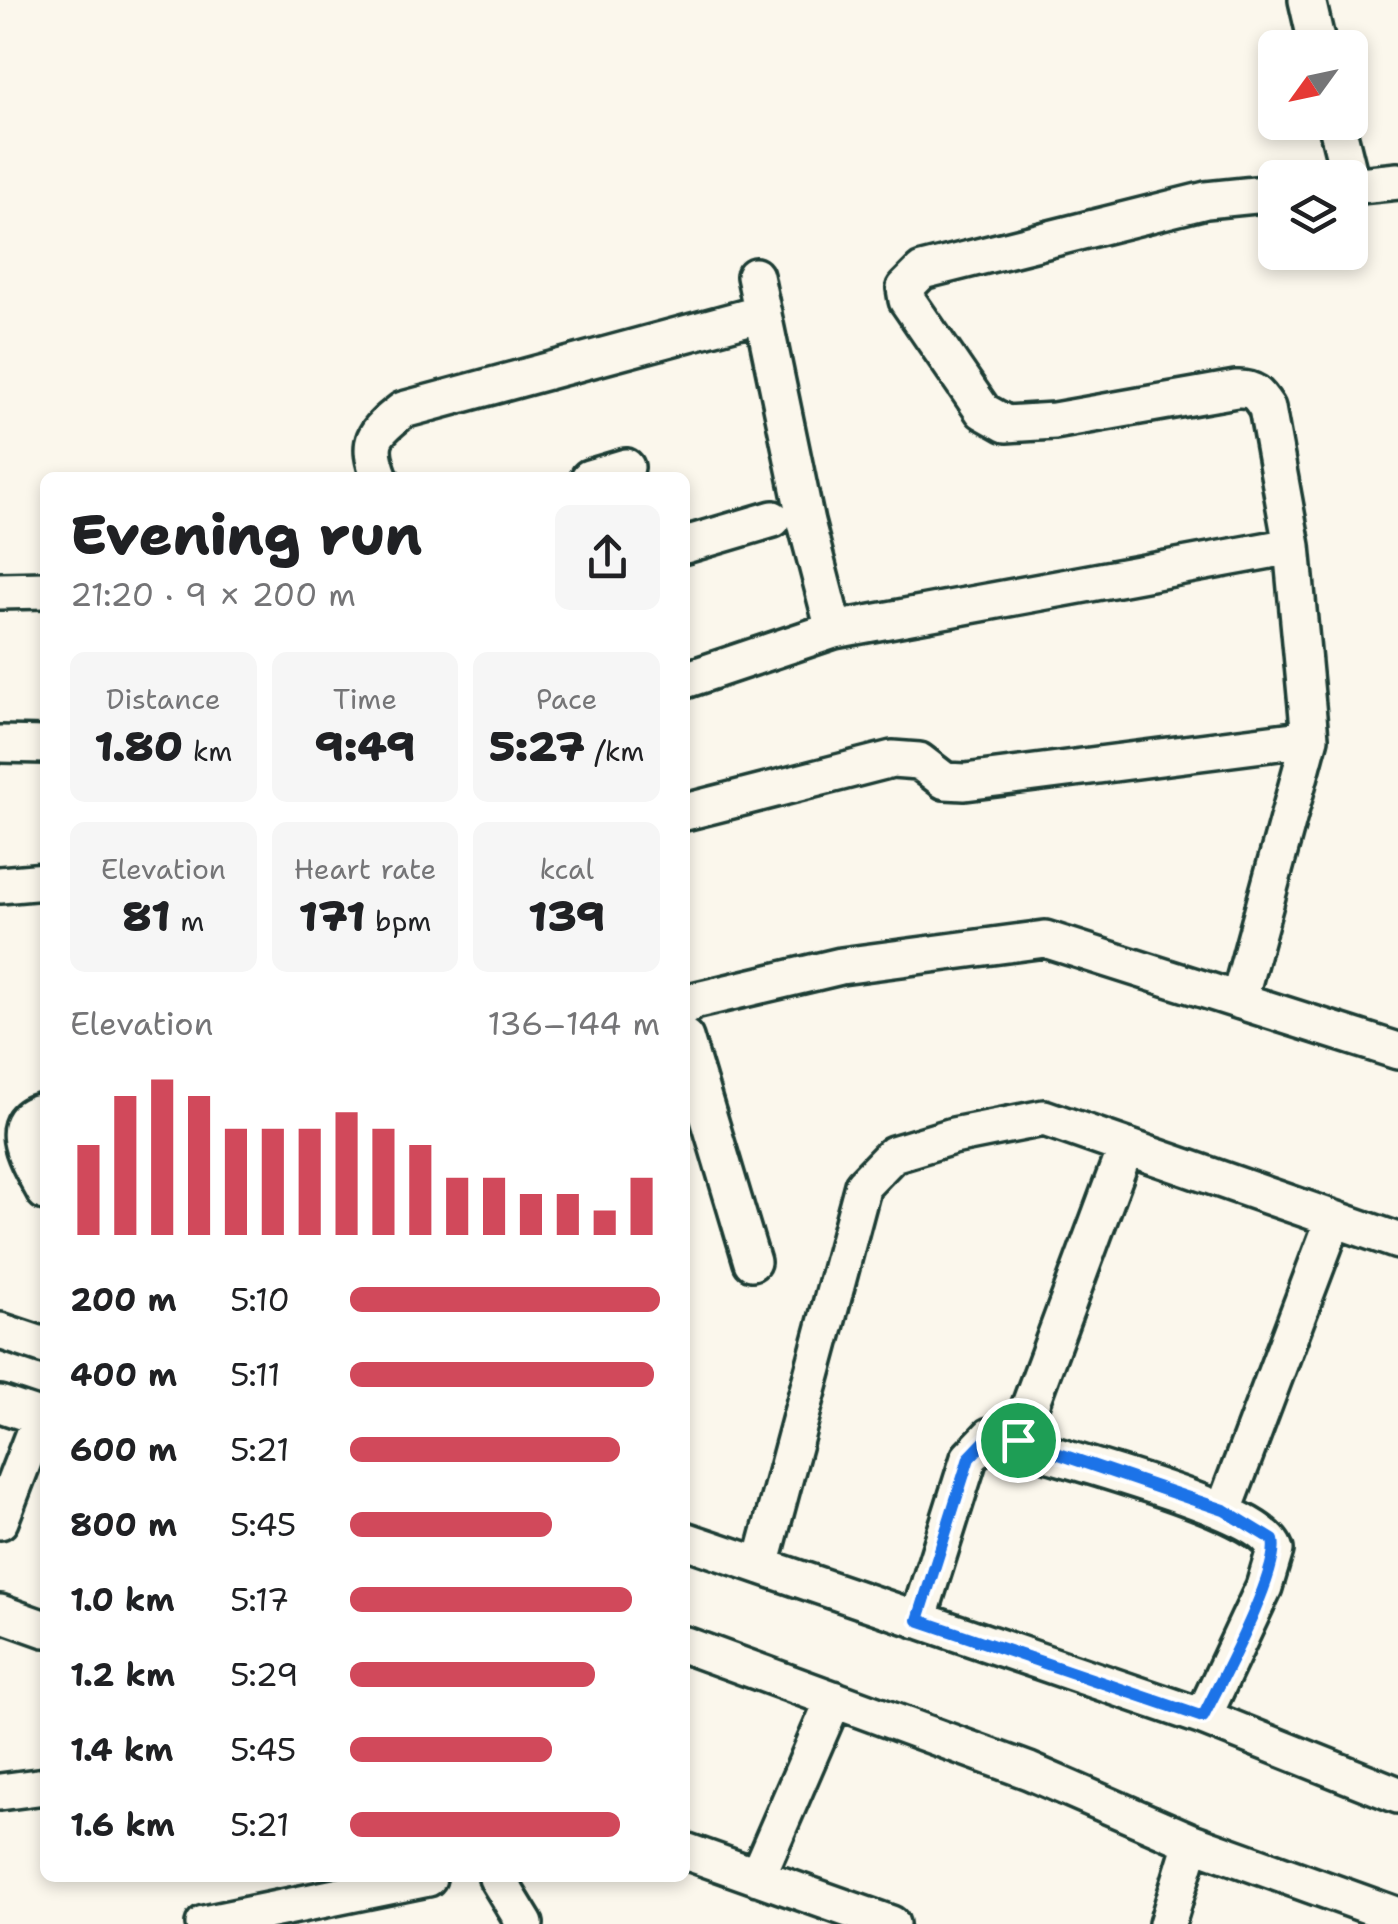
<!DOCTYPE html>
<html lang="en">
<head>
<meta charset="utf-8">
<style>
  body { margin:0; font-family:"Shantell Sans",sans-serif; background:#f6f6f6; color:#202124; height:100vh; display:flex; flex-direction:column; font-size:38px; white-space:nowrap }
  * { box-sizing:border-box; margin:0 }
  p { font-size:32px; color:#757577 }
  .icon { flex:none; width:55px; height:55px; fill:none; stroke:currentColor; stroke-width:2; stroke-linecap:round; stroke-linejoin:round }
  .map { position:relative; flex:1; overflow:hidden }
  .side { position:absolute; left:40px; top:472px; width:650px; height:1410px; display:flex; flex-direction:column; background:#fff; border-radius:15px; box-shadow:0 5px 15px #0003 }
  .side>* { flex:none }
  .needle { width:65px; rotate:237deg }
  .buttons { position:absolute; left:1258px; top:30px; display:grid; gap:20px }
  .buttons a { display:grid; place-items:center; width:110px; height:110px; border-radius:15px; background:#fff; box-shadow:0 5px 15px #0003; font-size:50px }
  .pin { position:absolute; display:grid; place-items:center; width:85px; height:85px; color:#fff; margin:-42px; border:5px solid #fff; border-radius:50%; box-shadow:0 2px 10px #0007 }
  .round { display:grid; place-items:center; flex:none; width:105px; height:105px; border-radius:15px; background:#f6f6f6 }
  .summary { display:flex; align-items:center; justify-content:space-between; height:170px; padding:0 30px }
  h1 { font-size:55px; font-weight:800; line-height:75px }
  .metrics { display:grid; grid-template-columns:repeat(3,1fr); gap:15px; height:170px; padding:10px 30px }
  .metrics div { display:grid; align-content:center; border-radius:15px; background:#f6f6f6; text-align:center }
  .metrics b { font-size:42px; font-weight:800 }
  .metrics small { font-size:28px; font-weight:400 }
  .metrics p { font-size:28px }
  .chart { height:280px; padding:20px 30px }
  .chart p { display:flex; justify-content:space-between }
  .chart svg { width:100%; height:180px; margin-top:10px; stroke:#d1495b; stroke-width:6 }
  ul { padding:0 30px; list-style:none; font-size:32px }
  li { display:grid; grid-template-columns:160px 120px 1fr; align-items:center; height:75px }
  li i { height:25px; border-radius:12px; background:#d1495b }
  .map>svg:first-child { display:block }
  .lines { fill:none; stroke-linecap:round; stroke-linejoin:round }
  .minor-casing { stroke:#1f3d34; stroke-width:42 }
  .minor { stroke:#fbf7ec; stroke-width:35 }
  .route-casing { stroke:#fff; stroke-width:20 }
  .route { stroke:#1a73e8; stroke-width:12 }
</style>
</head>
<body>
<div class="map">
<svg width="1398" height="1924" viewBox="0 0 1398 1924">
  <rect width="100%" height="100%" fill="#fbf7ec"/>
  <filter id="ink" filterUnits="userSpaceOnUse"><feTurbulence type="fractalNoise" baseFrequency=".01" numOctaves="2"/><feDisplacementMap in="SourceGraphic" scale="20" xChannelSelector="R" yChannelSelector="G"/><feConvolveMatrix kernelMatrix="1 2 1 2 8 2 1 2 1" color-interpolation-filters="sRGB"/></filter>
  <g filter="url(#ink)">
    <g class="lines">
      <defs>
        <path id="minor" d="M 1307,0 L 1318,48
          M 1336,122 L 1350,178
          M 1350,186 L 1398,181
          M 1275,193 L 1206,200 L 922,271 L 905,288 L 907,300 L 983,411 L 1006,424 L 1054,421 L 1236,389 C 1254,388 1258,394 1267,408 L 1292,546 L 1310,738
          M 755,276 L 806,522 L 834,630
          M 380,478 C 366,441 373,433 403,410 L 763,313
          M 589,478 L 626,467
          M 685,545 L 773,519
          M 0,591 L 45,590
          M 685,680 L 834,630 L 1292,546
          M 0,744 L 45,745
          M 685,812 L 892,759 L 919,761 L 945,781 L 965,782 L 1310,738 L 1239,999
          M 0,885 L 45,881
          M 685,1007 L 693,1001 L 841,966 L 1045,939 L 1398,1051
          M 685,1038 L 752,1262
          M 45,1111 C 0,1118 30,1164 45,1192
          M 0,1331 L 45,1346
          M 0,1404 L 45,1419
          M 1017,1440 L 1125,1149
          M 1224,1510 L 1334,1219
          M 0,1521 L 40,1417
          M 685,1540 L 1203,1717
          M 761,1566 L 863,1185 L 893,1154 L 953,1136 L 1044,1118 L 1398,1241
          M 0,1613 L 45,1629
          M 918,1620 L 969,1458 L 990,1436 L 1017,1440 L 1030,1448 C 1074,1462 1265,1511 1275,1550 L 1264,1587 L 1203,1717 L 1398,1795
          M 685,1645 L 1029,1771 L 1192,1842 L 1398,1916
          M 0,1792 L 45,1786
          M 685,1851 L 891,1924
          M 757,1877 L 834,1699
          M 497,1878 L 525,1924
          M 204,1924 L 428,1878
          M 1167,1924 L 1192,1842"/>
      </defs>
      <!-- minor casing -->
      <use href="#minor" class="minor-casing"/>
      <!-- minor -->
      <use href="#minor" class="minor"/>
    </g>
  </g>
  <g class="lines" filter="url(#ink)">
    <defs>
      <path id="route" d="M 990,1436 L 1018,1440 L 1224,1510 L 1273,1540 C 1281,1571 1219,1684 1203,1717 L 918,1620 L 969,1458 Z"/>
    </defs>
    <!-- route casing -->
    <use href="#route" class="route-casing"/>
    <!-- route -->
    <use href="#route" class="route"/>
  </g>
</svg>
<div class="buttons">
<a><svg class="needle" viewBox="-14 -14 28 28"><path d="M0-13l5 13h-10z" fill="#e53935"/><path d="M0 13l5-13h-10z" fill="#757577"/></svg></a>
<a><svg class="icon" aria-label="layers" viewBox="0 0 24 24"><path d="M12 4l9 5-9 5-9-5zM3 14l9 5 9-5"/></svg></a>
</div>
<div class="pin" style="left:1018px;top:1440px;background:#1e9e55"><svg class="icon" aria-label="arrive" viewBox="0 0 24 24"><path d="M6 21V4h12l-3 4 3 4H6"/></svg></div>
<section class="side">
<div class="summary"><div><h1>Evening run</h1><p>21:20 · 9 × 200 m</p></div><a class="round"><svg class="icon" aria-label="share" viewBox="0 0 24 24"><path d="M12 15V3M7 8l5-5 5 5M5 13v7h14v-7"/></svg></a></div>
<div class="metrics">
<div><p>Distance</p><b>1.80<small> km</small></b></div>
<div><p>Time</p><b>9:49</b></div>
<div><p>Pace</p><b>5:27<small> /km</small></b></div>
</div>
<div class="metrics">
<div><p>Elevation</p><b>81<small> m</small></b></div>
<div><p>Heart rate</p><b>171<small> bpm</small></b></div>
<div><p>kcal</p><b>139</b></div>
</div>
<div class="chart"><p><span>Elevation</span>136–144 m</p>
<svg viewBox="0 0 160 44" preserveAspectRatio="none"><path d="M5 44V22M15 44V10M25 44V6M35 44V10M45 44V18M55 44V18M65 44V18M75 44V14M85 44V18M95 44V22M105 44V30M115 44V30M125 44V34M135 44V34M145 44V38M155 44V30"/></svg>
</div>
<ul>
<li><b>200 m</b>5:10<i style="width:100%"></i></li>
<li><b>400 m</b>5:11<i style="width:98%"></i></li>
<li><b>600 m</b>5:21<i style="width:87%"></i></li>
<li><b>800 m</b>5:45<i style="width:65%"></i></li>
<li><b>1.0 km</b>5:17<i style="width:91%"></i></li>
<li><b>1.2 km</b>5:29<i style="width:79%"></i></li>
<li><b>1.4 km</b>5:45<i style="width:65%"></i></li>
<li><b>1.6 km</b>5:21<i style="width:87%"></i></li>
</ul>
</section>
</div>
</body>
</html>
